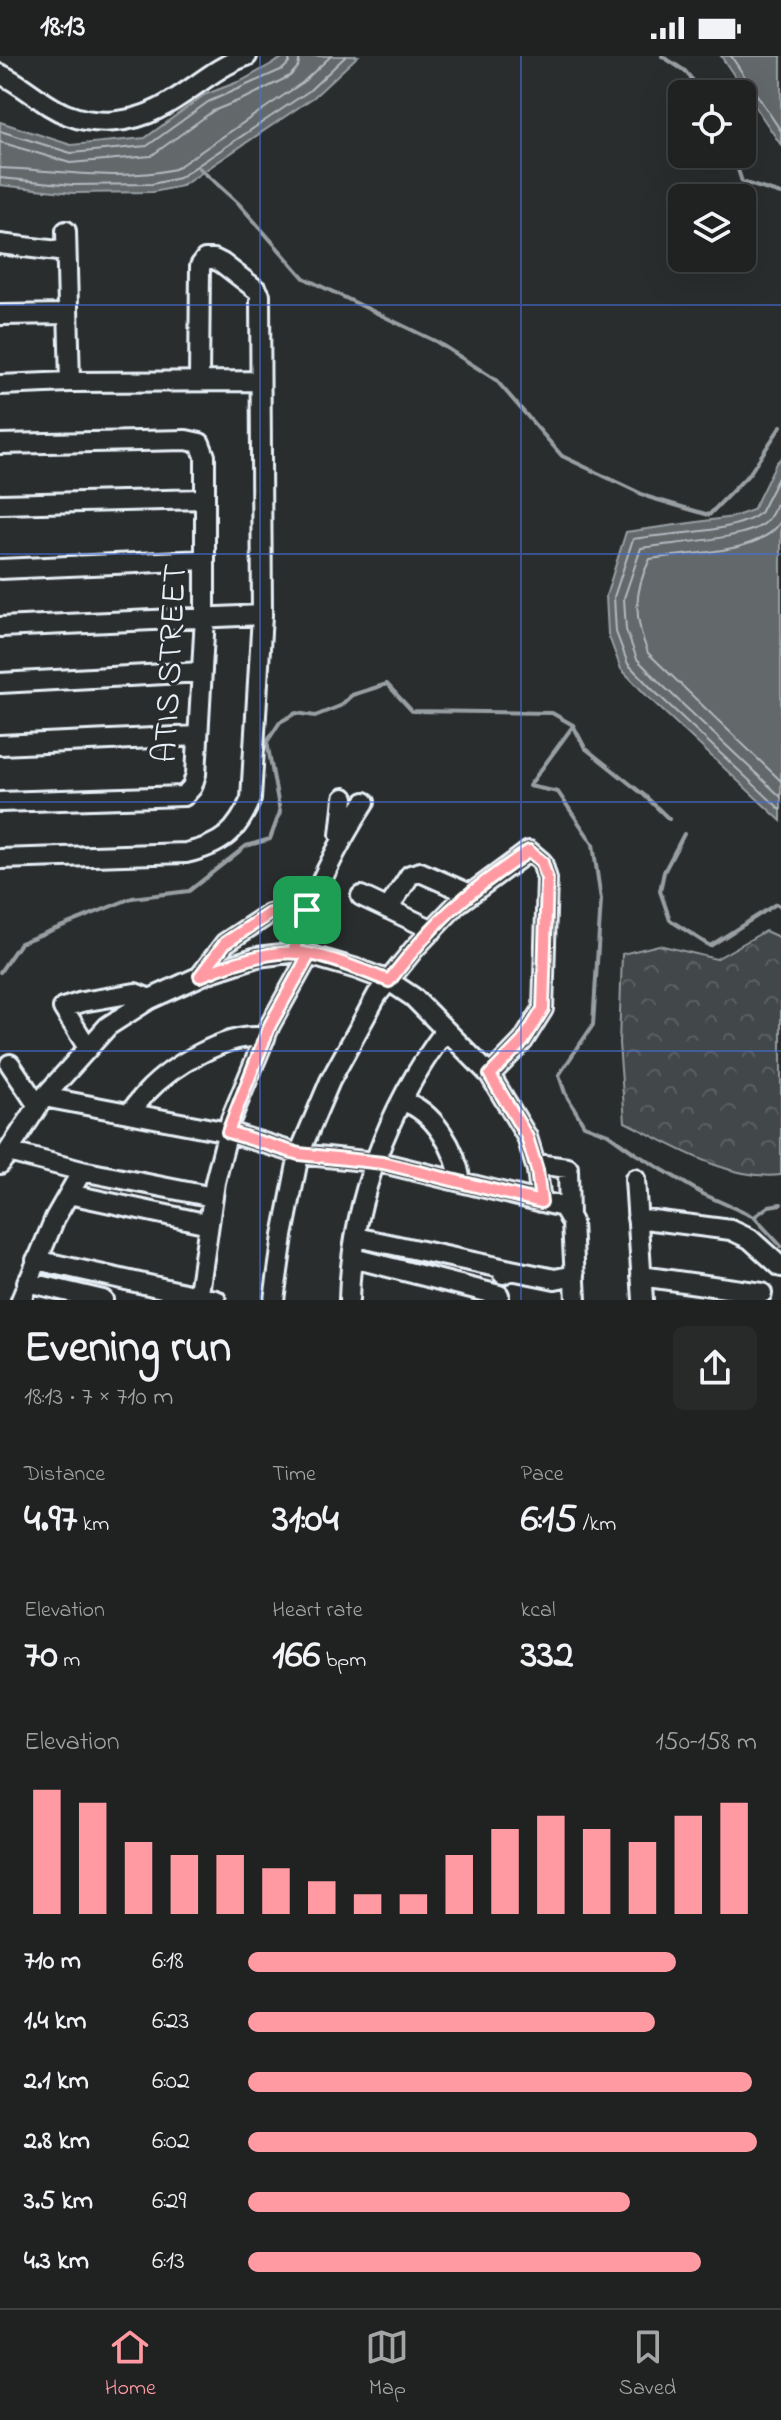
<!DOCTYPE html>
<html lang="en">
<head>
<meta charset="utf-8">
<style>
  body { margin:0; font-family:"Indie Flower",sans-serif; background:#282a2a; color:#f1f3f6; height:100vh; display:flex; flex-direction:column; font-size:30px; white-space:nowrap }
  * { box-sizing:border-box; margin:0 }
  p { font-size:26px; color:#a2a4a5 }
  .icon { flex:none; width:44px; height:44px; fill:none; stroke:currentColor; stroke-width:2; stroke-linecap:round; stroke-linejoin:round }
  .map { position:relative; height:1244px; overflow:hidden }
  .details { display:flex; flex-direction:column; background:#202222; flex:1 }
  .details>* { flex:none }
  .buttons { position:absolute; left:668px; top:24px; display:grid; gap:16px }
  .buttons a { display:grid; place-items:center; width:88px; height:88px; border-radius:12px; background:#202222; box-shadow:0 8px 32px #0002,0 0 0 2px #3d3f40; font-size:40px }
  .pin { position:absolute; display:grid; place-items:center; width:68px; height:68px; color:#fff; margin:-34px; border-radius:16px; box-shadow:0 4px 12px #0006 }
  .round { display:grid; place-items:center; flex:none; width:84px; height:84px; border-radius:12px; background:#282a2a }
  .overview { display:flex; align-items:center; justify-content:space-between; height:136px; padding:0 24px }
  h1 { font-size:44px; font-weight:800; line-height:60px }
  .metrics { display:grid; grid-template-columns:repeat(3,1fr); gap:12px; height:136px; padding:8px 24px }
  .metrics div { display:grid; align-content:center }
  .metrics b { font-size:40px; font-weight:800 }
  .metrics small { font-size:22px; font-weight:400 }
  .metrics p { font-size:22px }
  .chart { height:224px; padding:16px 24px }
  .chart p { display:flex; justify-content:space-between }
  .chart svg { width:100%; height:144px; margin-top:8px; stroke:#ff9aa2; stroke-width:6 }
  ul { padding:0 24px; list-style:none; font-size:26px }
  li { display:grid; grid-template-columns:128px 96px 1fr; align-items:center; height:60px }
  li i { height:20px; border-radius:10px; background:#ff9aa2 }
  .status { display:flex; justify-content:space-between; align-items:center; height:56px; padding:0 40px; background:#202222; direction:ltr }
  .status svg { height:22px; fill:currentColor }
  .dock { display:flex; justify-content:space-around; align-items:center; height:112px; border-top:2px solid #3d3f40; background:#202222; font-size:22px; color:#a2a4a5 }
  .dock a { display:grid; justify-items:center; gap:4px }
  .dock .current { color:#ff9aa2 }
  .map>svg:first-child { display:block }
  .park { fill:url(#park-crowns); stroke:#959ca0; stroke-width:2 }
  .water { fill:#63686b; stroke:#989fa3; stroke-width:2 }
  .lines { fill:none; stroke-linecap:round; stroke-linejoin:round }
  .shore { stroke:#b3bac0; stroke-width:2 }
  .stream { stroke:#989fa3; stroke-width:4 }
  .minor-casing { stroke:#e8f1f8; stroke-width:24 }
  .minor { stroke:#2a2d2e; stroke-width:18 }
  .route-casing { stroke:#fff; stroke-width:16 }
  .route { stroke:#ff9aa2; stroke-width:10 }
  .grid { fill:none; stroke:#466fde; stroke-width:2; stroke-opacity:0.55 }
  .labels { text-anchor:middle; stroke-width:6; stroke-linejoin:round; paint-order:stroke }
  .street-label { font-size:34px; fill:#e8f1f8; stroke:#2a2d2e }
</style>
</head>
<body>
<div class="status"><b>18:13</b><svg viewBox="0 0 49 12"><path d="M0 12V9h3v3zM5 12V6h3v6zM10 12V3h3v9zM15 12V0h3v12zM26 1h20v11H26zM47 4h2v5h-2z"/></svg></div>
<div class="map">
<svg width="781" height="1244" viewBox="0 0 781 1244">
  <defs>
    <pattern id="park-crowns" width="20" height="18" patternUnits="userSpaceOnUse" patternTransform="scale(2)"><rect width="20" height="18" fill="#424648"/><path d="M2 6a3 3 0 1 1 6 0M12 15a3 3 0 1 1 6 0" fill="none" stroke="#5d6163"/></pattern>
  </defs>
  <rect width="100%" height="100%" fill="#2a2d2e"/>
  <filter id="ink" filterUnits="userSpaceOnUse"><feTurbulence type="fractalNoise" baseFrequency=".0125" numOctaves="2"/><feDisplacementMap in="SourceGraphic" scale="16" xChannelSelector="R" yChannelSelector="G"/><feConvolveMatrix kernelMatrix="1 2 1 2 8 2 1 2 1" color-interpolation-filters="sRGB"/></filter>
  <g filter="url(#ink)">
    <!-- park -->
    <path class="park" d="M 765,875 L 781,882 L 781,1119 C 728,1125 672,1089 625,1066 L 619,987 L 622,898 L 659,889 L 716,903 Z"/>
    <!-- water -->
    <path class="water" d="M 286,0 L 358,0 L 314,41 L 182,130 L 153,136 L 73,137 L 0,129 L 0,66 L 71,89 L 145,82 L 204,39 L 243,24 Z
      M 721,0 L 781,0 L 781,89 Z
      M 781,402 L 781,765 L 647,640 L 621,613 L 608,578 L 606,540 L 626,476 L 733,461 L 753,454 L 776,407 Z"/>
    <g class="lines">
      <!-- shore -->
      <path class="shore" d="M 731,0 L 781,75
        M 0,75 L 71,97 L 147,90 L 208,46 L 283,13 L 289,7 L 290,0
        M 0,86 L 70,107 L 151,100 L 213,55 L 250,40 L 290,20 L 298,11 L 300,0
        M 0,112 C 58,114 117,126 175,113 L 302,27 L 331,0
        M 0,122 L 73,129 L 152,128 L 179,122 L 309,35 L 346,0
        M 781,416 L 760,457 C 738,477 664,477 633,483 L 614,541 L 616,576 L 628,608 L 653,634 L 781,754
        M 781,438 C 777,447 773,459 766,466 C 748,484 668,487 641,492 L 624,542 L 626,574 L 637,603 L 660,627 L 781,741
        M 781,465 C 762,499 686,496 650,503 C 633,537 634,562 648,597 L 781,725"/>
      <!-- stream -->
      <path class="stream" d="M 662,0 L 685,15 L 704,38
        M 733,98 L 742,126 L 781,138
        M 199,112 L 239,148 L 304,222 L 437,286 L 496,324 L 562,400 L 648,441 L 709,459 L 750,417 L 781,370
        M 573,670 L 529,730 L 558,736 L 593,788 L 601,844 L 593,969 L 559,1019 L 565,1037 L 584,1069 L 608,1078 L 636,1098 L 703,1138 L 754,1161 L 769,1150 L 781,1148
        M 684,778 L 664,816 L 660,835 L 670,864 L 710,890 L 776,848 L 781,851
        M 0,916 L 20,887 L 132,842 L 189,835 L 246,790 L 270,783 L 280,756 L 267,686 L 280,666 L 296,657 L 315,660 L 340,650 L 352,639 L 387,628 L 412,655 L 552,657 L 573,669 L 585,692 L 644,739 L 669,763
        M 754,1161 L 781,1190"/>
      <defs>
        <path id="minor" d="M 0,18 C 25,29 43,50 68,59 C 96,70 131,67 158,53 C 189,38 212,12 247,0
          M 66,175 L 70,326
          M 0,188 L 66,196
          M 0,259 L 67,258
          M 0,329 L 70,326 L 260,325
          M 0,388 L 186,384 L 200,387 L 205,400 L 205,561 L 196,718 L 192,731 L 184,740 L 0,746
          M 0,448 L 205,443
          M 0,513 L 205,504
          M 0,571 L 262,559
          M 0,627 L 202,616
          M 0,689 L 198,680
          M 340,779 L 344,742
          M 0,803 L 186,797 C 222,789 237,776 251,743 L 262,559 L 260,239 L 257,234 L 222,207 L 214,203 L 205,203 L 200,210 L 199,325
          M 361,840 L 433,874
          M 388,853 L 410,819 L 420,816 L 470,838
          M 293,896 C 311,844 334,793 365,746
          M 200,920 L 225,887 L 269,858 L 307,854
          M 88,992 L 63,952 L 82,946 L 135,937 L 150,943
          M 10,1008 L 38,1050
          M 44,1041 L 228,1076 L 299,1098 L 383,1107 L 563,1151 L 572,1166 L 576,1244
          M 402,1045 C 435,1055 456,1094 461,1126
          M 130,1057 C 135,1050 140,1043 146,1037 C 170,1011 229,975 265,982
          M 8,1096 L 82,1115 L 213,1141
          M 0,1108 L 44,1041 L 108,970 L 150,943 L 205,918 L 257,901 L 298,896 L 357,913 L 389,925 L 413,941 L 490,1019 L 527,1081 L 537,1114 L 541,1146
          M 536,1108 L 568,1112 L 569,1162
          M 635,1123 L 643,1244
          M 69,1138 L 209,1168
          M 637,1162 L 731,1174 L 750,1183 L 781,1211
          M 356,1181 L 511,1214
          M 353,1202 L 499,1239
          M 36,1204 L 216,1244
          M 503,1218 L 511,1214 L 555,1223 L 575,1219
          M 641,1220 L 762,1237
          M 27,1226 L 103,1244
          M 21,1244 L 55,1162 L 82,1115
          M 198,1244 L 215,1126 L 231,1063 L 270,969 L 309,899
          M 274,1244 L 283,1180 L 299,1098 L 330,1025 L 377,939 L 414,893 L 457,848 L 529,795 L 542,806 L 547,823 L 543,953 L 523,985 L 490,1019
          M 349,1244 C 351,1148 388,1051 445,975"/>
      </defs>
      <!-- minor casing -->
      <use href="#minor" class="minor-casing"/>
      <!-- minor -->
      <use href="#minor" class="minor"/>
    </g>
  </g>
  <g class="lines" filter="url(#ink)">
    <defs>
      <path id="route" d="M 307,854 L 269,858 L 225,887 L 200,920 C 229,908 278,890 309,899 L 270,969 L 228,1076 L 299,1098 L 383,1107 L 541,1146 L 537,1114 L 527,1081 L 490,1019 L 523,985 L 543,953 L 547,823 L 542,806 L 529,795 C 505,811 481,828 459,847 C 433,869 410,898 389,925 C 363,915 319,896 293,896 L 307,854"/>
    </defs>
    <!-- route casing -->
    <use href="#route" class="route-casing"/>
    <!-- route -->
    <use href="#route" class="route"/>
  </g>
  <!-- grid -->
  <path class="grid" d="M 260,0 L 260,1244M 521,0 L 521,1244M 0,249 L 781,249M 0,498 L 781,498M 0,746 L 781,746M 0,995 L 781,995"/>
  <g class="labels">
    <!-- street labels -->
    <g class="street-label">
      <text transform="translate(168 607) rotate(-87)" y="12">ATIS STREET</text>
    </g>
  </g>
</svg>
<div class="buttons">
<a><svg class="icon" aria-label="locate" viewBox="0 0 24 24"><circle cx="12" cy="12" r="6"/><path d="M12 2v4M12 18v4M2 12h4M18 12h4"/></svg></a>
<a><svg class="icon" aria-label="layers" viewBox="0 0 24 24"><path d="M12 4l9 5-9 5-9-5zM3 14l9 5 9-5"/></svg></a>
</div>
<div class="pin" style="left:307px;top:854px;background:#1e9e55"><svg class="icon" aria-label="arrive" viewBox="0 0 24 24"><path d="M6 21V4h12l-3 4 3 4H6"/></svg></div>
</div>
<section class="details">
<div class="overview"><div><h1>Evening run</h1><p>18:13 · 7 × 710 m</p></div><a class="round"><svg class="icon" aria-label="share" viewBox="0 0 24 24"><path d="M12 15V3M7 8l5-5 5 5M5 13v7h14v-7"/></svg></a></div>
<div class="metrics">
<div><p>Distance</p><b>4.97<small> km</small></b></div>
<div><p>Time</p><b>31:04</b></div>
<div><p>Pace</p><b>6:15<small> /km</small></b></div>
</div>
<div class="metrics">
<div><p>Elevation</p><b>70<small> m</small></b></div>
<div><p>Heart rate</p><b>166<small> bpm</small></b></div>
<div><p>kcal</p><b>332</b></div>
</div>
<div class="chart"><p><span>Elevation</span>150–158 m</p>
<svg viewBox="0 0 160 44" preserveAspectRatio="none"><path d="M5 44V6M15 44V10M25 44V22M35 44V26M45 44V26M55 44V30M65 44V34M75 44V38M85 44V38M95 44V26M105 44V18M115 44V14M125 44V18M135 44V22M145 44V14M155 44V10"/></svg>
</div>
<ul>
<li><b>710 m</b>6:18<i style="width:84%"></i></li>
<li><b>1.4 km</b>6:23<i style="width:80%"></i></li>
<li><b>2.1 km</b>6:02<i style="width:99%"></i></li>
<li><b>2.8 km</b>6:02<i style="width:100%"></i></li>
<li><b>3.5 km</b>6:29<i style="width:75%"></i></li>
<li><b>4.3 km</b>6:13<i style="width:89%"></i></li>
</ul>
</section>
<nav class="dock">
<a class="current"><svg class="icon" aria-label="home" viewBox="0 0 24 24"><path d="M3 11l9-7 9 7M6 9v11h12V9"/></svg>Home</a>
<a><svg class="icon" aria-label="map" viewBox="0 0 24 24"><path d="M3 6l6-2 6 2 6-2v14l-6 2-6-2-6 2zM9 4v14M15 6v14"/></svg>Map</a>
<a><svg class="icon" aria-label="saved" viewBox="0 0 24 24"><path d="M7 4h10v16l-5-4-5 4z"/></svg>Saved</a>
</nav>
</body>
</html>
